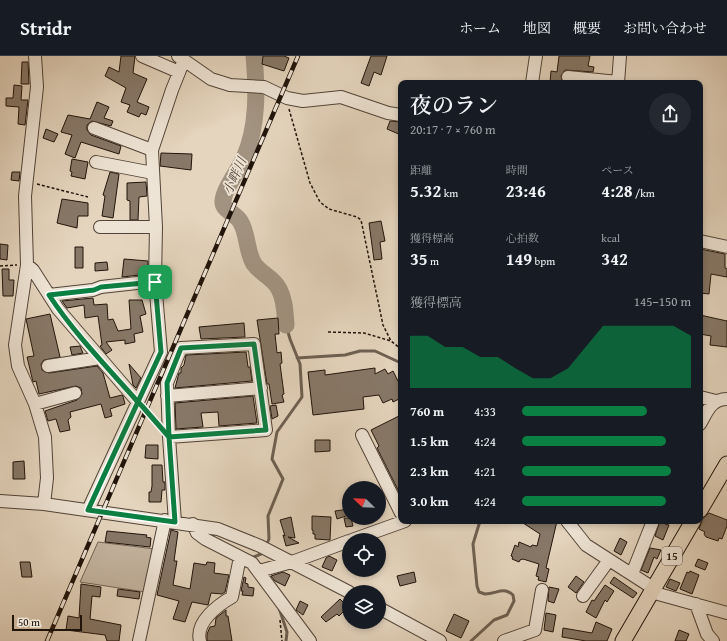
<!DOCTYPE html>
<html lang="ja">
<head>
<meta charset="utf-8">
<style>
  body { margin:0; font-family:"Gentium Book Plus","Noto Serif JP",serif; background:#242831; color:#f1f3f6; height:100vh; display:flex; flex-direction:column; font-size:15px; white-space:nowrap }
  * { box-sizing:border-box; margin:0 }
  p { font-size:13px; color:#9ea1a6 }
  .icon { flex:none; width:22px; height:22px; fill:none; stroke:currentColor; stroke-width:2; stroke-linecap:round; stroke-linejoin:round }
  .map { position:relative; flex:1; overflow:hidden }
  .side { position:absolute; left:398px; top:24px; width:305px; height:444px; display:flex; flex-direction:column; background:#171b24; border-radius:8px; box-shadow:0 2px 6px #0003 }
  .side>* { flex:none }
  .needle { width:26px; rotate:293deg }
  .buttons { position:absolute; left:342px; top:425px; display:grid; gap:8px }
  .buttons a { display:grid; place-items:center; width:44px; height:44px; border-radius:50%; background:#171b24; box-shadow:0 2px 6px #0003; font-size:20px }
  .scale { position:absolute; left:12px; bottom:10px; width:70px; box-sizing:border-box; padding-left:4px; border:2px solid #21140b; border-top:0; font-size:11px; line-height:14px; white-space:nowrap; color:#21140b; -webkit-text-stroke:3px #eee4d5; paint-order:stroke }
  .pin { position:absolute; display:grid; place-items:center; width:34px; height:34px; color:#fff; margin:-17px; border-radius:8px; box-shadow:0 2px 6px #0006 }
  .round { display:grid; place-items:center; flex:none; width:42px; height:42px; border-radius:21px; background:#242831 }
  .overview { display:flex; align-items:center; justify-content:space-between; height:68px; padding:0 12px }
  h1 { font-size:22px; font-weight:600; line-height:30px }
  .stats { display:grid; grid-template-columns:repeat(3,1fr); gap:6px; height:68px; padding:4px 12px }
  .stats div { display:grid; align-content:center }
  .stats b { font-size:17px; font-weight:600 }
  .stats small { font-size:11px; font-weight:400 }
  .stats p { font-size:11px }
  .chart { height:112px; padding:8px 12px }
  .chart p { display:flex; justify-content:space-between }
  .chart svg { width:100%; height:72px; margin-top:4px; fill:#0b8043; opacity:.7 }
  ul { padding:0 12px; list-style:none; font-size:13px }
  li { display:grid; grid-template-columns:64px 48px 1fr; align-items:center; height:30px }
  li i { height:10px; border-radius:5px; background:#0b8043 }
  header { display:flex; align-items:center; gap:24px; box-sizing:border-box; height:56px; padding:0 20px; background:#171b24; border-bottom:1px solid #363941 }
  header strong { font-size:19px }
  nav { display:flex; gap:22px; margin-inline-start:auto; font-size:14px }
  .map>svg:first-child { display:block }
  .green { fill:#c4b4a0; stroke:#726456 }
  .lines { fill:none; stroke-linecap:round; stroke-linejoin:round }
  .stream { stroke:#6e6052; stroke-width:3 }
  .river { stroke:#a29381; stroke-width:17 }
  .building { fill:#877868; stroke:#21140b }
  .minor-casing { stroke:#524438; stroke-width:14 }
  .major-casing { stroke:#21140b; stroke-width:17 }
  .path { stroke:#21140b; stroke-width:1.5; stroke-dasharray:3 2; stroke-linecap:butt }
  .minor { stroke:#eee4d5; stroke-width:12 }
  .major { stroke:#e5d5be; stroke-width:15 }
  .rail-casing { stroke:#21140b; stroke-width:4.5 }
  .rail { stroke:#eee4d5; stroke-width:3; stroke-dasharray:9; stroke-linecap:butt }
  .route-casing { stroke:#fff; stroke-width:8 }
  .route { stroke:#0b8043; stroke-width:5 }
  .labels { text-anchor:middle; stroke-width:3.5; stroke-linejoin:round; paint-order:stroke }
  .shield { fill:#eee4d5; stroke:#5e5248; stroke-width:1 }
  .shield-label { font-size:11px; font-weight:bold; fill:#21140b }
  .water-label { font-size:13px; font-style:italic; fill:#55473a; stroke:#eee4d5 }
</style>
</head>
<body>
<header>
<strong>Stridr</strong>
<nav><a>ホーム</a><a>地図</a><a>概要</a><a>お問い合わせ</a></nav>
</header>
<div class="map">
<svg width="727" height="585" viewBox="0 0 727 585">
  <rect width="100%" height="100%" fill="#e5d5be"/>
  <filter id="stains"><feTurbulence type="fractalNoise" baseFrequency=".005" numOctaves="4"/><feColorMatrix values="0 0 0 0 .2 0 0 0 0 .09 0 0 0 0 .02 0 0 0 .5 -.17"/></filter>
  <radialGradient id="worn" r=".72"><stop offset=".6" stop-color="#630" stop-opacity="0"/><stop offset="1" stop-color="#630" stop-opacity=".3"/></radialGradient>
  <!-- green -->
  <path class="green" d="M 98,486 L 155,493 L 145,536 L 80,526 Z"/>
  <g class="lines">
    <!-- stream -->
    <path class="stream" d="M 297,302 L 345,299 L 360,295 L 375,295 L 401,307
      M 266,490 L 269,483 L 268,460 L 283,423 L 272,403 L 277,376 L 302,341 L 300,308 L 290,283 L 286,269
      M 251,502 L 261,498 L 263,495
      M 279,552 L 287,576 L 286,585
      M 471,585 L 494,564 L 507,559 L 514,545 L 513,539 C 503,530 497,538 485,538 L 479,536 L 477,530 L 473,488 L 480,465"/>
    <!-- river -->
    <path class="river" d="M 254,0 C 257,33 258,71 244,102 C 239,114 224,132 223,145 C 222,154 235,157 240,165 C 248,177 246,195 254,208 C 261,218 274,222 279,233 C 285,244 285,257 286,269"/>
  </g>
  <!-- building -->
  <path class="building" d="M 121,0 L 135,0 L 133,17 L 147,23 L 137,46 L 149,51 L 146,59 L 141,57 L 139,61 L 127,56 L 130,49 L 121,46 L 126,32 L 105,20 L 109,11 L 119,16 Z
    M 263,0 L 284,0 L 289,2 L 284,15 L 262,8 Z
    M 371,0 L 387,0 L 381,19 L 374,16 L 369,30 L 361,27 Z
    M 559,0 L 590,0 L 588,10 L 594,11 L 593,16 L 565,14 L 561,20 L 563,27 L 550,27 L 551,15 L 557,16 Z
    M 22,6 L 28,6 L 29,28 L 21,28 Z
    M 14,29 L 22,30 L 21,44 L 28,44 L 25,69 L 18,68 L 19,51 L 6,50 L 6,42 L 13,42 Z
    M 97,46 L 109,51 L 104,62 L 113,65 L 111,70 L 92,65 L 87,69 L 87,74 L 91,79 L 121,90 L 119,98 L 81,86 L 75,102 L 65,98 L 72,79 L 61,76 L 68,59 L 90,63 Z
    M 390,65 L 401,66 L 401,79 L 387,73 Z
    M 46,73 L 58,78 L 54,86 L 43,82 Z
    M 161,97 L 192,98 L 191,114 L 160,110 Z
    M 72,103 L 88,106 L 85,123 L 71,120 L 72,116 L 70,115 Z
    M 12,116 L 20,116 L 19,125 L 11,124 Z
    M 110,116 L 119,118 L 113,162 L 102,160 L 105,140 L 103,139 Z
    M 146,126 L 147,140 L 139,141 L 138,164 L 130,164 L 130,145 L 127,144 L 127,127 Z
    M 62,143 L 88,147 L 88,160 L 78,160 L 77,172 L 57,167 Z
    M 381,165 L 385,185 L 380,186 L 382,203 L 374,204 L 369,167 Z
    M 0,188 L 8,189 L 7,204 L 0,203 Z
    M 75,191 L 83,191 L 83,212 L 75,212 Z
    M 700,193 L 725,198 L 725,212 L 727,213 L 727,221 L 711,218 L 709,238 L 700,237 Z
    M 124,203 L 148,205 L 148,218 L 122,221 Z
    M 107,206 L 108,214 L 95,215 L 95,207 Z
    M 2,213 L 9,213 L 9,224 L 14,224 L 13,240 L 3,240 Z
    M 93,242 L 94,249 L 107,248 L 108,264 L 113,263 L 118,275 L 131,273 L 129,244 L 142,244 L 146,258 L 140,260 L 143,276 L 134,278 L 135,286 L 125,288 L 125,284 L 106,286 L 112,294 L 106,298 L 100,290 L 102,289 L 98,260 L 85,262 L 84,249 L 67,252 L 62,245 Z
    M 50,258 L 60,301 L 44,304 L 41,308 L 42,314 L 49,317 L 97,310 L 103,317 L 110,342 L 122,339 L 123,340 L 125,348 L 110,353 L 112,360 L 105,362 L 101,348 L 70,356 L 71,361 L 68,364 L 70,374 L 60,376 L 56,363 L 48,365 L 45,355 L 77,344 L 82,338 L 81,332 L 76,330 L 39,338 L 36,325 L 33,326 L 27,301 L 34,300 L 26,263 Z
    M 700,259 L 727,265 L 727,291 L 710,289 L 711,280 L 700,278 Z
    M 278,262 L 279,278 L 275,278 L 277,297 L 281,296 L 282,307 L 280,308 L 284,338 L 282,339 L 284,346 L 272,348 L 269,328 L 267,328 L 257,264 Z
    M 244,267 L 245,281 L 201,283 L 199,271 Z
    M 80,290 L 83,297 L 72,299 L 70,291 Z
    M 246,296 L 248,311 L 250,311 L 252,325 L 175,332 L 179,317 L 181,317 L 181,312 L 184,309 L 186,299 Z
    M 129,308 L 141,322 L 136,332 L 133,329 Z
    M 375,312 L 375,318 L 385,313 L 388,318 L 393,315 L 401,331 L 401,342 L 393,346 L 392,343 L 383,347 L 379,339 L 363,341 L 364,353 L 313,359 L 308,316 L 325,314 L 325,319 Z
    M 253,340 L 257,367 L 219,370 L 218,356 L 201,357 L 203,371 L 176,373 L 175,347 Z
    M 276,349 L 278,360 L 272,363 L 270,350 Z
    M 401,359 L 401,440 L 377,392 L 379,390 L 371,374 Z
    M 315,384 L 330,384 L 330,395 L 315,396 Z
    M 146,389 L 158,389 L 158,403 L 145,402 Z
    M 24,405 L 25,423 L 13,423 L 13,406 Z
    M 152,409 L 162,409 L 163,426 L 165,426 L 165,434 L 162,434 L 161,446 L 149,446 L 149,436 L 151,436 L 152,430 Z
    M 349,453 L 349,459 L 337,463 L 335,455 Z
    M 709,457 L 727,464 L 727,470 L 722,483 L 719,482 L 718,485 L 706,481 L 704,478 L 705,476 L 699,473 L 703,462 Z
    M 312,460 L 331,461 L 330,484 L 315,483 L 315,478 L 313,478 L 313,474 L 312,474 Z
    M 291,461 L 295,482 L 288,481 L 299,487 L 286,490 L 283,479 L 285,480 L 280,464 Z
    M 344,462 L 351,462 L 353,470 L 346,471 Z
    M 520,465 L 557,465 L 546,512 L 549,513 L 546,526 L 538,524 L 539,521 L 536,520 L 539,508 L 523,503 L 520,504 L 519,506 L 512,503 L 513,501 L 511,500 L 515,489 L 518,491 L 519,486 L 531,491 L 532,489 L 537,490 L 540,478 Z
    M 660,465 L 666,465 L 665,468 L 669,469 L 663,484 L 655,480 Z
    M 171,474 L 178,476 L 174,505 L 177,505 L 173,529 L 190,533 L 194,507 L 206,509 L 207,506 L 215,507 L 214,517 L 229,519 L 225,536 L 222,538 L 211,537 L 208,549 L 192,546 L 185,566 L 173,563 L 179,545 L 157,539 Z
    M 107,475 L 147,479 L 146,481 L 151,482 L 150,491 L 105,486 Z
    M 620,482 L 627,486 L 621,499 L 614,495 Z
    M 650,492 L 661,494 L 657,503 L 654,501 L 648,517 L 641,514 Z
    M 329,500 L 337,504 L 332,515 L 322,511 L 326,502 Z
    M 698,503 L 708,507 L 705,514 L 695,510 Z
    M 20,506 L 30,506 L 32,521 L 22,521 Z
    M 690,515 L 699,519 L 692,538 L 680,533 L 687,516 L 689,517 Z
    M 283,516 L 290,519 L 285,530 L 275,525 L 271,520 Z
    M 414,516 L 416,526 L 400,530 L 397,520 Z
    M 576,520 L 584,526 L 576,537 L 568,531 Z
    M 244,521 L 246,522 L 245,527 L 248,528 L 248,531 L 254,532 L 253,540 L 242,539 L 243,535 L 241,535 Z
    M 614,521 L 637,537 L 633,542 L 610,527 Z
    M 670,523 L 680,527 L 676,535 L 666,531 Z
    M 81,528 L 101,531 L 100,541 L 92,540 L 90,563 L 121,569 L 119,585 L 107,585 L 105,579 L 66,574 L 68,560 L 79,562 Z
    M 605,529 L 614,535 L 607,546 L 605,544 L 596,562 L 586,556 L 592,544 L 594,545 Z
    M 549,531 L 559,533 L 554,547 L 548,545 Z
    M 118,533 L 140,536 L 139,543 L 117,540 Z
    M 340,543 L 348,551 L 339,560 L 337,558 L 326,566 L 321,561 Z
    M 300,545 L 308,549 L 303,559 L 296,554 Z
    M 226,554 L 226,560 L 228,560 L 232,585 L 207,585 L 207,578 L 210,571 L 215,570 L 216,562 Z
    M 546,557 L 556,559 L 553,576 L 544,574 Z
    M 454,558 L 469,565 L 461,582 L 446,575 Z
    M 596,566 L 612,573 L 607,585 L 586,585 L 562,581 L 563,572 L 592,577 Z
    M 679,574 L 689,578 L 686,585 L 675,585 Z"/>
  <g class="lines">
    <defs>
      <path id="minor" d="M 35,0 L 37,31 L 25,140 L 27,209 L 15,289 L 18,310 L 35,348 L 45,381 L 47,422 L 44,448
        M 142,0 L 179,16
        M 178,0 L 211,23 L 230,29 L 264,31 L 287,42 L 303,45 L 341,41 L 388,57 L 401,59
        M 568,21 L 618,26
        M 532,27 L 536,0
        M 618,27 L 620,0
        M 94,72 L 152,94
        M 96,106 L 153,117
        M 100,171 L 156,171
        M 700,185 L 727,191
        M 27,209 L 33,214 L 58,253 L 137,345
        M 49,239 L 93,234 L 101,231 L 155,225
        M 48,310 L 100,302
        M 167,340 L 261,332
        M 700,341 L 716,345
        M 35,348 L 75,337
        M 700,368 C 707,356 711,343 727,343
        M 362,379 L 401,457
        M 169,381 L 266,374 L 254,288 L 181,292 L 167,327 L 169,381 L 175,466
        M 0,445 L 44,448 L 218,473 L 260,490 L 349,536
        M 88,454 L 161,296 L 155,225 L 156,171 L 152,94 L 172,34 L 184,4
        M 567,465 L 586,489 L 653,532
        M 193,468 L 197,477 L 205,483 L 252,507 L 310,585
        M 352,484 L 405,465
        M 259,515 L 292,506 L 349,485
        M 632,518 L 653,465
        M 651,536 L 727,557
        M 583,540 L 609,504
        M 696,548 L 707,578 L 713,585
        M 379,552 L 440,585
        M 139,585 L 165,464
        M 200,585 C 195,566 218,549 232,541 L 240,501
        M 504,585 L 535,574 L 542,534"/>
      <path id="major" d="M 700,454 L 727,408
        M 623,585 L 693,465"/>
    </defs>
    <!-- minor casing -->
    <use href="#minor" class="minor-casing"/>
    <!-- major casing -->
    <use href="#major" class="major-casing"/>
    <!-- path -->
    <path class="path" d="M 289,53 L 310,127 L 320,146 L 329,153 L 357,161 L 361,164 L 383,269 L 391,285 L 401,293
      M 37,128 L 88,141
      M 0,210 L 17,209
      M 328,276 L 364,277 L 391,285
      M 146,355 L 158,369
      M 280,564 L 282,585"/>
    <!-- minor -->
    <use href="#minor" class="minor"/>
    <!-- major -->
    <use href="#major" class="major"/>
    <defs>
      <path id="rail" d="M 47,585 L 298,0"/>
    </defs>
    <!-- rail casing -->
    <use href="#rail" class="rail-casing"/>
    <!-- rail -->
    <use href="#rail" class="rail"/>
  </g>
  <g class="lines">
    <defs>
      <path id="route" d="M 155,226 L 161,296 L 88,454 L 175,466 L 169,381 L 167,327 L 181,292 L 254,288 L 266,374 L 169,381 L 142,350 L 137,345 C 107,311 74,277 49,239 L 94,234 L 101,231 L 155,226"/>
    </defs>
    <!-- route casing -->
    <use href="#route" class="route-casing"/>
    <!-- route -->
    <use href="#route" class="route"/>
  </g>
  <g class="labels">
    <!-- shield labels -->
    <rect class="shield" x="662" y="491" width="20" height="18" rx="3"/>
    <g class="shield-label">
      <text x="672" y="504">15</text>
    </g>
    <!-- water labels -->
    <g class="water-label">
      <text transform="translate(234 120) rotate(-66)" y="5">小畔川</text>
    </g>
  </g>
  <rect width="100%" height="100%" filter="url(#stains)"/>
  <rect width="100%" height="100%" fill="url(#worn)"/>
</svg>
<div class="buttons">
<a><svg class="needle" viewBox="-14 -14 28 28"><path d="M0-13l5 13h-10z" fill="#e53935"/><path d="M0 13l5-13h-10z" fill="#9ea1a6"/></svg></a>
<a><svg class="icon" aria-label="locate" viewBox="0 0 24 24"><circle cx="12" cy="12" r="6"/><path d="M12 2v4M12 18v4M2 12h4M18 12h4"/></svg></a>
<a><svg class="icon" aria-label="layers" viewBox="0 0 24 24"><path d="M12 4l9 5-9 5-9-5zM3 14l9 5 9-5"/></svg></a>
</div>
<div class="scale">50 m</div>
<div class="pin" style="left:155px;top:226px;background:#1e9e55"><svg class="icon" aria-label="arrive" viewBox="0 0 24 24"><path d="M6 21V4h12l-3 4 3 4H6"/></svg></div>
<section class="side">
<div class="overview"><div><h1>夜のラン</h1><p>20:17 · 7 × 760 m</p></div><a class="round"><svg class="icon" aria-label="share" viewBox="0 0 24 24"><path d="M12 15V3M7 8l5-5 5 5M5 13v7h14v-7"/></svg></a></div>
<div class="stats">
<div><p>距離</p><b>5.32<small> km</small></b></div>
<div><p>時間</p><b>23:46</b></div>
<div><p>ペース</p><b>4:28<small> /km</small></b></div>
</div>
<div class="stats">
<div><p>獲得標高</p><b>35<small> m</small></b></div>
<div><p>心拍数</p><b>149<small> bpm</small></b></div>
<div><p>kcal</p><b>342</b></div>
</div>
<div class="chart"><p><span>獲得標高</span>145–150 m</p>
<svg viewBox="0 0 160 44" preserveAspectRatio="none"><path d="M0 44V12L10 12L20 19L30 19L40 25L50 25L60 32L70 38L80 38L90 32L100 19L110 6L120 6L130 6L140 6L150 6L160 12V44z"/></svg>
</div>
<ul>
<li><b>760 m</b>4:33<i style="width:74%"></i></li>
<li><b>1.5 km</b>4:24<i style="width:85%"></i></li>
<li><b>2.3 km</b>4:21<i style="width:88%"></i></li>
<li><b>3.0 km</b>4:24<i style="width:85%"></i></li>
</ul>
</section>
</div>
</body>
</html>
